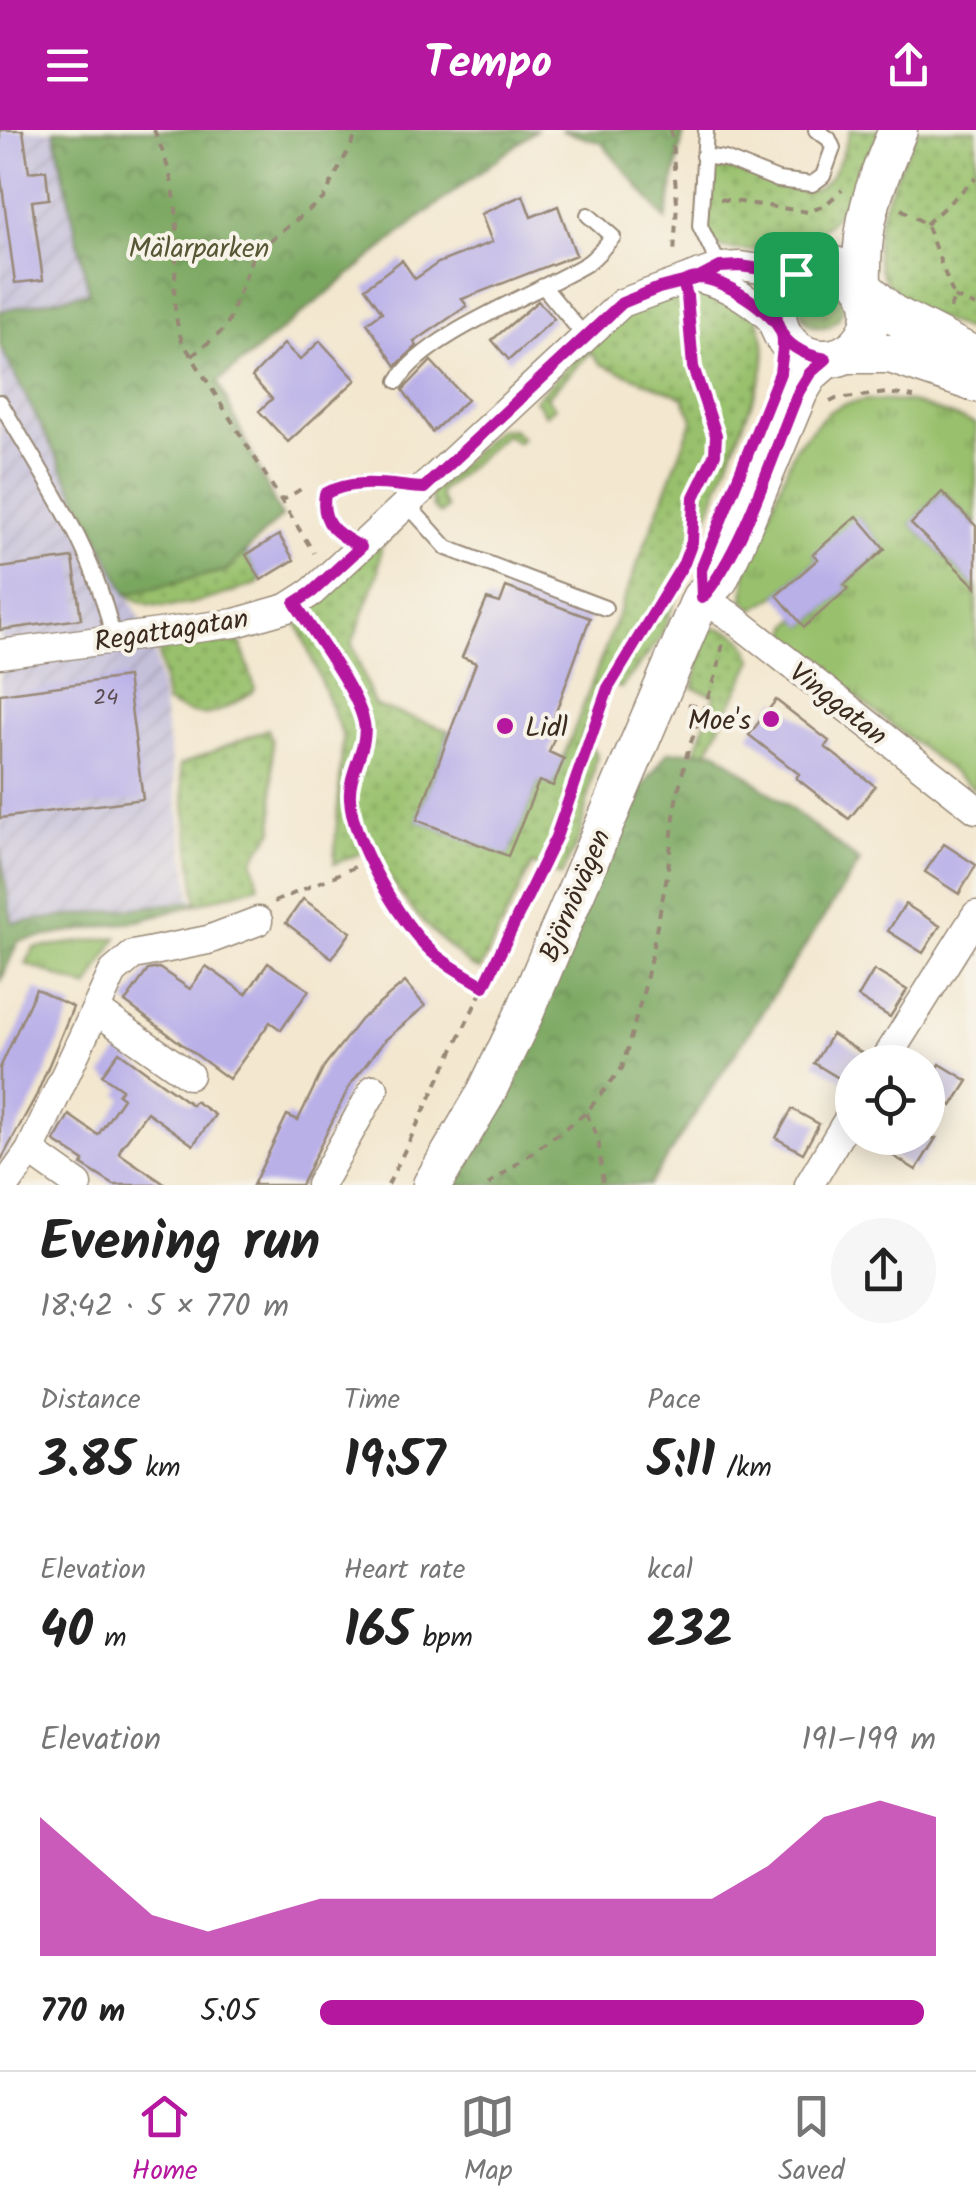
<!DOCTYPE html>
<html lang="en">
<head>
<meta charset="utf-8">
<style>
  body { margin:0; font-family:Kalam,sans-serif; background:#f6f6f6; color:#222; height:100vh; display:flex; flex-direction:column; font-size:38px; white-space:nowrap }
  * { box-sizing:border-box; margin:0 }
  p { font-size:32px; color:#767676 }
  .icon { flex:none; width:55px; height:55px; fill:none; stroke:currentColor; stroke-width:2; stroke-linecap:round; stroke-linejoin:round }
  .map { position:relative; height:1055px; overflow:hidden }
  .sheet { display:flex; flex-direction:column; background:#fff; flex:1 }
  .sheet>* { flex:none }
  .tools { position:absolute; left:835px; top:915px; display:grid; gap:20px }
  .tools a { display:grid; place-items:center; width:110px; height:110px; border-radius:50%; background:#fff; box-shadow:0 5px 25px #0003; font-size:50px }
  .pin { position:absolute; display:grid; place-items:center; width:85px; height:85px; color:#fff; margin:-42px; border-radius:20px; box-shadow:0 5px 15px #0006 }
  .round { display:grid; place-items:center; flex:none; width:105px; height:105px; border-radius:52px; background:#f6f6f6 }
  .summary { display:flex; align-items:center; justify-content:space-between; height:170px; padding:0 40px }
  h1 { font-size:55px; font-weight:800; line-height:75px }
  .figures { display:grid; grid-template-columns:repeat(3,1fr); gap:15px; height:170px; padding:10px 40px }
  .figures div { display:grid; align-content:center }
  .figures b { font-size:50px; font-weight:800 }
  .figures small { font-size:28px; font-weight:400 }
  .figures p { font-size:28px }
  .chart { height:280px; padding:20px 40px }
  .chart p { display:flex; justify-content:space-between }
  .chart svg { width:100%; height:180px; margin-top:10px; fill:#b5179e; opacity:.7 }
  ul { padding:0 40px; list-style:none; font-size:32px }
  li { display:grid; grid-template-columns:160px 120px 1fr; align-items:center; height:75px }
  li i { height:25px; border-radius:12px; background:#b5179e }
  header { display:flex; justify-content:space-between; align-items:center; height:130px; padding:0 40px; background:#b5179e; color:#fff; font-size:45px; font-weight:800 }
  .menu { display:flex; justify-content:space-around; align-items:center; height:140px; border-top:2px solid #e0e0e0; background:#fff; font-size:28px; color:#767676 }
  .menu a { display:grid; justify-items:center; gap:5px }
  .menu .on { color:#b5179e }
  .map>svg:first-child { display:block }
  .industrial { fill:url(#industrial-furrows) }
  .grass { fill:url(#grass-dots); stroke:#6a7646; stroke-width:2.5 }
  .forest { fill:url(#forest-crowns); stroke:#5a683f; stroke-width:2.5 }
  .park { fill:url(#park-tufts); stroke:#6a7646; stroke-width:2.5 }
  .building { fill:#b9b0e8 }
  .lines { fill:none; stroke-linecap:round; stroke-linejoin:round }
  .lane-casing { stroke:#978876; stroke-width:18 }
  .street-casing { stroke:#978876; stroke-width:31 }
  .secondary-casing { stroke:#978876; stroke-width:41 }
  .path { stroke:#978876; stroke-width:4; stroke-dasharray:8 8; stroke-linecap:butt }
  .lane { stroke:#fff; stroke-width:14 }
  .street { stroke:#fff; stroke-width:28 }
  .secondary { stroke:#fff; stroke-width:38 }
  .route-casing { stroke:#fff; stroke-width:20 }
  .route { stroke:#b5179e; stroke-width:12 }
  .poi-dot { fill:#b5179e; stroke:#f7f3e8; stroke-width:4 }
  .labels { text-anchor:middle; stroke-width:8; stroke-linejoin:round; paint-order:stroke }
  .number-label { font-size:22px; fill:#5a4c50 }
  .park-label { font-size:28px; fill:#575736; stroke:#f7f3e8 }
  .street-label { font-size:28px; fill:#3b2a1e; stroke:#f7f3e8 }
  .poi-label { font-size:28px; fill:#3b2a1e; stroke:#f7f3e8; text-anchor:end }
</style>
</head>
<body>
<header><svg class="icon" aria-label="menu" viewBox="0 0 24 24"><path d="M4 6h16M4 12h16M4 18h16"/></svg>Tempo<svg class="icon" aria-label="share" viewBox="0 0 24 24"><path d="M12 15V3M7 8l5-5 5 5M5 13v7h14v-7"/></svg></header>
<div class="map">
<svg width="976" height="1055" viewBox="0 0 976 1055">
  <defs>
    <pattern id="industrial-furrows" width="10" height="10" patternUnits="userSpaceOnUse" patternTransform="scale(2.5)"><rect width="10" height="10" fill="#c5c0da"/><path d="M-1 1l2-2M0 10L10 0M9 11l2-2" fill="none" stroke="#aaa5bb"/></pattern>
    <pattern id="grass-dots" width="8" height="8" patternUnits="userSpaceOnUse" patternTransform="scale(2.5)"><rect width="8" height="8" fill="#99c16d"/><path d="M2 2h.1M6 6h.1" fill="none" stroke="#7e9d59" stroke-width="1.8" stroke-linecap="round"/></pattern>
    <pattern id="forest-crowns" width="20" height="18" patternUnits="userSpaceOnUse" patternTransform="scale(2.5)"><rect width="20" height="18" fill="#7aa760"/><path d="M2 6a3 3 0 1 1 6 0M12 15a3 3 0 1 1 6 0" fill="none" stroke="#65884f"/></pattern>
    <pattern id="park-tufts" width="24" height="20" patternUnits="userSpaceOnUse" patternTransform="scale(2.5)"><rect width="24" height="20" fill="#99c16d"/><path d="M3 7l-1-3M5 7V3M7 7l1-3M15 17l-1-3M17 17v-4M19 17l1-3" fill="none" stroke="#7e9d59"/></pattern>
  </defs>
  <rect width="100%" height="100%" fill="#f7f3e8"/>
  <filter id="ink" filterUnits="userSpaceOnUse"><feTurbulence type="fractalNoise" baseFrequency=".01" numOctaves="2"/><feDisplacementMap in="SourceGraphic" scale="20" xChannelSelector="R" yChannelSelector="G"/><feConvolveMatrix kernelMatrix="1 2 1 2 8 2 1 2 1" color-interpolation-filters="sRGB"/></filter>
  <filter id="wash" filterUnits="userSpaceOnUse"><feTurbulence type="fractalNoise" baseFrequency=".0048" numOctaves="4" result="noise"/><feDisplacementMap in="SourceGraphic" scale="40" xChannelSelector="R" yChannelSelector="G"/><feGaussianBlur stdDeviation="2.25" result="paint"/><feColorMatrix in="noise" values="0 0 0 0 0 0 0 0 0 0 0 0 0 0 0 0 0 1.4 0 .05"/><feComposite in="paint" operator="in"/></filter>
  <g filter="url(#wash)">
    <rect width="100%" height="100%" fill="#f3e7cf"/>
    <!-- industrial -->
    <path class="industrial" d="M 0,0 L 54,0 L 90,162 L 0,181 Z
      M 0,216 L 154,516 L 192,771 L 11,793 L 0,718 Z"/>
    <!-- grass -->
    <path class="grass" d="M 850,0 L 880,0 C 855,56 836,118 764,120 C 742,121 724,121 703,111 L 708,39 C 779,32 819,114 850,0 Z
      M 917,0 L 976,0 L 976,204 C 949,192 914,183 893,161 C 852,117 898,44 917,0 Z
      M 696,155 L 754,181 C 765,206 768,222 761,248 L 660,509 L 621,558 L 602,551 L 580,612 L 591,617 L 597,625 L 579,709 L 561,746 L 532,734 L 480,840 L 471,836 C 425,798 400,771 373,718 L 334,734 L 343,607 L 297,492 L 302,492 L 304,473 L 399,399 L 381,416 L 378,443 L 352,514 L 374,575 L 450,601 L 417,690 L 508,725 L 539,651 L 553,655 L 693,289 L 683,267 L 601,234 L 591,222 L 547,267 L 555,277 L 546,285 L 535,270 L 623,177 Z
      M800 176a21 21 0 1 1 42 0a21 21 0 1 1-42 0Z
      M 498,299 L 512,299 L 522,308 L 517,313 L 506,304 L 440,362 L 441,369 L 447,378 L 441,384 L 433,378 L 430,363 Z
      M 245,422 L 261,450 L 257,454 C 220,466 161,491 127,464 L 227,440 Z
      M 717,498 C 739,502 746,509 753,530 L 707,622 L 695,622 L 715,565 L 693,558 L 707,501 Z
      M 229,505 L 241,514 L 255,558 L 253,562 C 215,584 207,594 166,573 L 158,516 Z
      M 268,599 L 272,612 L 274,699 L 253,730 L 259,756 L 197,774 L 180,635 Z"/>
    <!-- forest -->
    <path class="forest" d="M 54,0 L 536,0 L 422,86 L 218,252 L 281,387 L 227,440 L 127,464 L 0,216 L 0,181 L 89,162 Z
      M 560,0 L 684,0 L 666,90 L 602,13 Z
      M 716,621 L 860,732 L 649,1055 L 450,1055 L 634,669 L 668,622 Z
      M 0,718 L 12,793 L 192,771 L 197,774 L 142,790 L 18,811 L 0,853 Z"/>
    <!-- park -->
    <path class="park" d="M 866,270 L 911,272 L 976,294 L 976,395 L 942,362 L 911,394 L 976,457 L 976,660 L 848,561 L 788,507 L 789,496 L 797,489 L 805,496 L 847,459 L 844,455 L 885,419 L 858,387 L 814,425 L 818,429 L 777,465 L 754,479 L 744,470 L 746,443 L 795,318 L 827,283 L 842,275 Z
      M 117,807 L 88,858 L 26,834 L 34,818 Z"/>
    <g id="blocks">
      <!-- building -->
      <path class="building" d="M 0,0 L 23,0 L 29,42 L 46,40 L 49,69 L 32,71 L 43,150 L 15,153 L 0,41 Z
        M 523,65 L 531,87 L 558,76 L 576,125 L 462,169 L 467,176 L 414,212 L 417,216 L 396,236 L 367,193 L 382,182 L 365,158 L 402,130 L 415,149 L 438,133 L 492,112 L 481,84 Z
        M 538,171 L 554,189 L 509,230 L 492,210 Z
        M 320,211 L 356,250 L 288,312 L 259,281 L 272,269 L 252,247 L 284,214 L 300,230 Z
        M 431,231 L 467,270 L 432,302 L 403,260 Z
        M 942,362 L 976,396 L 976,457 L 911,394 Z
        M 857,386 L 885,419 L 844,455 L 848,459 L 804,497 L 777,465 L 818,429 L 813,424 Z
        M 279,405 L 294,430 L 261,450 L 246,425 Z
        M 73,428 L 81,489 L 0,500 L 0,438 Z
        M 506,457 L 590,488 L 554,587 L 561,590 L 549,622 L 564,629 L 553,656 L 539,651 L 508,726 L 417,690 L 476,533 L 462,527 L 487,469 L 500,473 Z
        M 127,547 L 143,669 L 0,688 L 0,564 Z
        M 776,570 L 829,611 L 825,617 L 875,656 L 849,689 L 796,648 L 799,644 L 749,605 Z
        M 944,714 L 976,735 L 959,764 L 925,742 Z
        M 303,769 L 351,802 L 332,828 L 286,793 Z
        M 905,774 L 940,796 L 923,823 L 888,801 Z
        M 268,833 L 309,860 L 281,900 L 270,892 L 229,949 L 125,872 L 148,840 L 159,838 L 190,859 L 206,836 L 246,864 Z
        M 874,840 L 907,860 L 890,887 L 858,867 Z
        M 405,852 L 425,876 L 384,911 L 350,955 L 301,1055 L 253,1055 L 287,985 L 298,990 L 325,935 L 361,889 Z
        M 36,859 L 73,877 L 37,964 L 0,1032 L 0,938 Z
        M 832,904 L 868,927 L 867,932 L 852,932 L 852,956 L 814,933 Z
        M 119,922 L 192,975 L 195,971 L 215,985 L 193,1015 L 147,982 L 121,1018 L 119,1023 L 166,1055 L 114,1055 L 82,1035 L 84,1031 L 54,1011 L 69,985 L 98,1005 L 123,968 L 118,964 L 122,959 L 102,945 Z
        M 940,934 L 968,951 L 952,976 L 928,961 L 928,955 Z
        M 792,979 L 819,994 L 803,1023 L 776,1008 Z
        M 897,1008 L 936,1008 L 916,1040 L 887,1022 Z"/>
    </g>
  </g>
  <g filter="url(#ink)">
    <use href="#blocks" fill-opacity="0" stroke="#978876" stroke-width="2.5"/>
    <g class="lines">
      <defs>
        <path id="lane" d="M 706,0 L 700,96 L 720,137
          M 703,26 L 725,29 L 778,50 L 812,54 L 823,46 L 833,18 L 829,9 L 816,0
          M 543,156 L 586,208
          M 398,251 C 424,205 538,163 586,134 C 596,128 604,116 613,107 L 588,85
          M 0,272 C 44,348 97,422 113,509
          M 407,374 L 447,418 L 605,478
          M 361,417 C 337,404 320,394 325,364 C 354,347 391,356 423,359"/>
        <path id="street" d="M 699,148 C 732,157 755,172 779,197
          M 701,468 L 729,485 L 976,679
          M 0,524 L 235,493 L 287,478 L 312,462 L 622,173 L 720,137 L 740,136 L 796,144
          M 96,880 L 189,945
          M 884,932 L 976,785
          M 30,1021 L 78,1055
          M 6,1055 L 30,1021 L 113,842 L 133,825 L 208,810 L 258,791
          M 320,1055 L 374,959
          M 809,1055 L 852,983"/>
        <path id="secondary" d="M777 182a47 47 0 1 1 94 0a47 47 0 1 1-94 0Z
          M 862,155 C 860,90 874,58 898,0
          M 868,162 L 892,184 L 976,227
          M 845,224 L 890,224 L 976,253
          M 432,1055 L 484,967 L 524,884 L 701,468 L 719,449 L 735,414 L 799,261 L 810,243 L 826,229"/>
      </defs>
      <!-- lane casing -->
      <use href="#lane" class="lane-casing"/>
      <!-- street casing -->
      <use href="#street" class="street-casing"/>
      <!-- secondary casing -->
      <use href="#secondary" class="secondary-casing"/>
      <!-- path -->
      <path class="path" d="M 154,0 C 168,32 177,65 177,100 C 178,141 168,170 182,211 L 314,423
        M 671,0 L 677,72 L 674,125
        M 720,69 L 809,82 L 825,75 L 842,60
        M 901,79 L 926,94 L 954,167 L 950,179
        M 926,94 L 976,48
        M 954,167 L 976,176
        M 192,226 L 226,198 L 254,123 L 323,69 L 359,0
        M 830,272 L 836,269 L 887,263 L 914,267
        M 280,372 L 306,356
        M 308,494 C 325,521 360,564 364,594 C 368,619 348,643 350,669 C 352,712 400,794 433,822 C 448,836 467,845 484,856
        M 688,574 L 705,579
        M 602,576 L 616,583
        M 274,772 L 371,730
        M 586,983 L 598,1007 L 603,1055
        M 388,1055 L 556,707 L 608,558 L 685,433 L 692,412 L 694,367 L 715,324 L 716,305 L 693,237 L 688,177
        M 488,1055 L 586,983 L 622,938 L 645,856 L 667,746 L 676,670 L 688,620 L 717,543 L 723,513"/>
      <!-- lane -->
      <use href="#lane" class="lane"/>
      <!-- street -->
      <use href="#street" class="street"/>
      <!-- secondary -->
      <use href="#secondary" class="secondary"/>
    </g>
  </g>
  <g class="lines" filter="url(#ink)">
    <defs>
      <path id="route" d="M 796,144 L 740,136 L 720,137 L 699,148 L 659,158 L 622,173 L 424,358 C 392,356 354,347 325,364 C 320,394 337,404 361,417 L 312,462 L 295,473 C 313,503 358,561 364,593 C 369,617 348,642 350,668 C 352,711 400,793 432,822 C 448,836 466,845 484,856 L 556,707 L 608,558 L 684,433 L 692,412 L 694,367 L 715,324 L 716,305 L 693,237 L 687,166 L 683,152 C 688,150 693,148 698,148 C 722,148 774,181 782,204 C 785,215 781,231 780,243 L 701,440 L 702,468 C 743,422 774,320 799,261 L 810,243 L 826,229 C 776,221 760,181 796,144"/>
    </defs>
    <!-- route casing -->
    <use href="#route" class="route-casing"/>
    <!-- route -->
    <use href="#route" class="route"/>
  </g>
  <!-- markers -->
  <g class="poi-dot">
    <circle cx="771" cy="589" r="10"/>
    <circle cx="505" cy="596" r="10"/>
  </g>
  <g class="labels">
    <!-- number labels -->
    <g class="number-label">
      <text x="106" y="574">24</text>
    </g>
    <!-- park labels -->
    <g class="park-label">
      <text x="199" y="127">Mälarparken</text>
    </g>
    <!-- street labels -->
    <g class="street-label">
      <text transform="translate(171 499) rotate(-9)" y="10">Regattagatan</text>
      <text transform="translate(839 573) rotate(38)" y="10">Vinggatan</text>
      <text transform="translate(574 765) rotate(-67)" y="10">Björnövägen</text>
    </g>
    <!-- poi labels -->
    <g class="poi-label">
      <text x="751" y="599">Moe's</text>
      <text x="525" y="606" text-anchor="start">Lidl</text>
    </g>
  </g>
</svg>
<div class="tools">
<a><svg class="icon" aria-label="locate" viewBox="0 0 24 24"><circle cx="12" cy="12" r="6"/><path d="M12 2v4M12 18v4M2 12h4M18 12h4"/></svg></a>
</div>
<div class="pin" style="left:796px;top:144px;background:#1e9e55"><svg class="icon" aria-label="arrive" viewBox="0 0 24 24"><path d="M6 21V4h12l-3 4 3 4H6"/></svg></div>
</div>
<section class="sheet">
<div class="summary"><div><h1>Evening run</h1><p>18:42 · 5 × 770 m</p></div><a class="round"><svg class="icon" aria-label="share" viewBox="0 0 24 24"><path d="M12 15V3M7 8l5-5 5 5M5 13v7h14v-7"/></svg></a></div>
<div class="figures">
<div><p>Distance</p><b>3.85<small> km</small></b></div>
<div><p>Time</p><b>19:57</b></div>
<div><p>Pace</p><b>5:11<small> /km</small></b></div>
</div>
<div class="figures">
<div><p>Elevation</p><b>40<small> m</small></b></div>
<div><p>Heart rate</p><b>165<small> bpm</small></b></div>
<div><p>kcal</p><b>232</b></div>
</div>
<div class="chart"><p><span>Elevation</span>191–199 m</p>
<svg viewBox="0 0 160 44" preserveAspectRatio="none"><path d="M0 44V10L10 22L20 34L30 38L40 34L50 30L60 30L70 30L80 30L90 30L100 30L110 30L120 30L130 22L140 10L150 6L160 10V44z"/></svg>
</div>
<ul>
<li><b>770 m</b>5:05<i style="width:98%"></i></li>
</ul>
</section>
<nav class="menu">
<a class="on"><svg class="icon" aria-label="home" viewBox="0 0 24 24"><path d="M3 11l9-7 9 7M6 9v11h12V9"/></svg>Home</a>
<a><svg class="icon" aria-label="map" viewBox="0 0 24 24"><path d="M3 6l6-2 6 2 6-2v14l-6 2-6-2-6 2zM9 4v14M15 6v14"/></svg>Map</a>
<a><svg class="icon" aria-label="saved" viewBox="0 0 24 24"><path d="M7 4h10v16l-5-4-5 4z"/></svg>Saved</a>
</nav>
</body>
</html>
